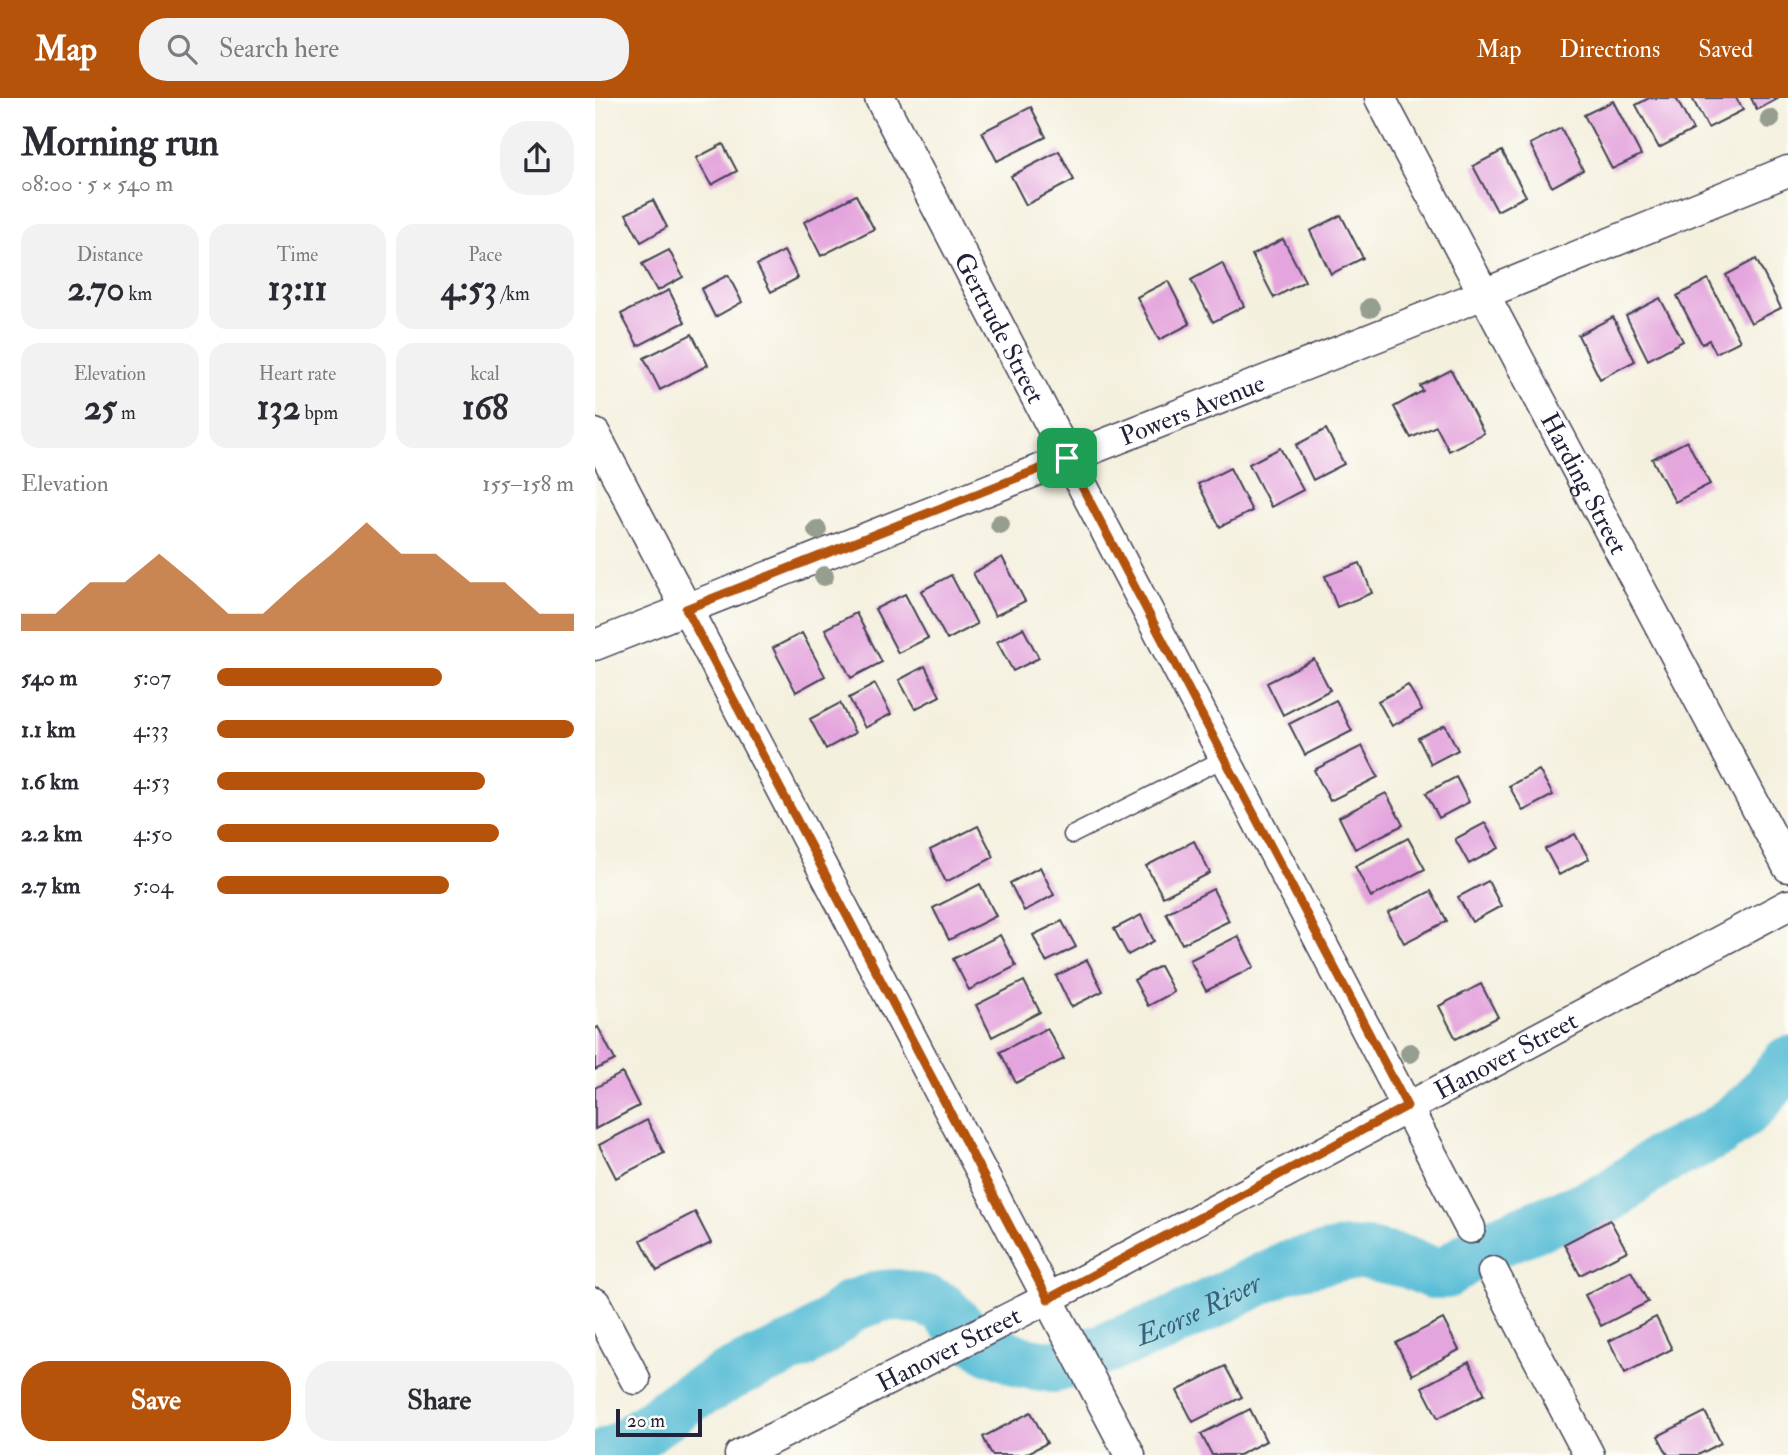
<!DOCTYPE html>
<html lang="en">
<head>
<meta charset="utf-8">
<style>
  body { margin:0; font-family:"IM FELL Double Pica",serif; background:#f2f2f3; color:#2b2b33; height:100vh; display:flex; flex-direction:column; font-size:26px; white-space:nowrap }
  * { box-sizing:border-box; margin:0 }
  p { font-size:23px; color:#7c7c81 }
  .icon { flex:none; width:38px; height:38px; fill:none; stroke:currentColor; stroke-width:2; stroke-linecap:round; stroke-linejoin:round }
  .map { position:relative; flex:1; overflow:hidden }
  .drawer { display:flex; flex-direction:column; background:#fff; width:595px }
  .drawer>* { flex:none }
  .scale { position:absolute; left:21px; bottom:18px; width:86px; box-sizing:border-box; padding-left:7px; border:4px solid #22223b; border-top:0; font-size:19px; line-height:24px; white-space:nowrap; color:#22223b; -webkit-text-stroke:5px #fdfcf7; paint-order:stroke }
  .pin { position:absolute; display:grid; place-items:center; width:60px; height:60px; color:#fff; margin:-30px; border-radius:14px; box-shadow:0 4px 10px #0006 }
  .round { display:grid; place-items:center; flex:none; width:74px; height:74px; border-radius:28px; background:#f2f2f3 }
  .headline { display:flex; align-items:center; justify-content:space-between; height:119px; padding:0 21px }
  h1 { font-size:38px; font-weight:800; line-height:52px }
  .figures { display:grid; grid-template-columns:repeat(3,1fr); gap:10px; height:119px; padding:7px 21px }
  .figures div { display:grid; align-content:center; border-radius:18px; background:#f2f2f3; text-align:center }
  .figures b { font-size:35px; font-weight:800 }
  .figures small { font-size:19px; font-weight:400 }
  .figures p { font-size:19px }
  .chart { height:196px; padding:14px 21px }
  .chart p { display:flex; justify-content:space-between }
  .chart svg { width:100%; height:126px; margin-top:7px; fill:#b45309; opacity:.7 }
  .primary-button { display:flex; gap:14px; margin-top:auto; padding:14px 21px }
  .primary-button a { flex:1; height:80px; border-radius:28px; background:#b45309; color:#fff; font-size:28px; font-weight:800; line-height:80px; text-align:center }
  .primary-button a+a { background:#f2f2f3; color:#2b2b33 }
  ul { padding:0 21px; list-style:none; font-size:23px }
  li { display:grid; grid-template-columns:112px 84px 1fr; align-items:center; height:52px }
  li i { height:18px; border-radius:9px; background:#b45309 }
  header { display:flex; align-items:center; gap:42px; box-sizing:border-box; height:98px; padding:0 35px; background:#b45309; color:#fff }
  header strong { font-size:33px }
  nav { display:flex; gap:38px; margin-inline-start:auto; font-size:24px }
  .search { width:490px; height:63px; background:#f2f2f3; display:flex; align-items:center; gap:18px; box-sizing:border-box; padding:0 24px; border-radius:28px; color:#7c7c81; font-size:26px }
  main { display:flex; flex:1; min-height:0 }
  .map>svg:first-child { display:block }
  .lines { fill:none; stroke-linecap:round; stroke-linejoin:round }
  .river { stroke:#58bdd6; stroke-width:52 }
  .building { fill:#e4a4dd }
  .lane-casing { stroke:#424153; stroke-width:19 }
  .street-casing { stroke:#424153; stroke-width:33 }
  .lane { stroke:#fff; stroke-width:16 }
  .street { stroke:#fff; stroke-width:30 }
  .tree { fill:#969e8f }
  .route-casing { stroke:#fff; stroke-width:14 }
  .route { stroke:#b45309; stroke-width:9 }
  .labels { text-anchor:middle; stroke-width:5; stroke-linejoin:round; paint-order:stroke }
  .street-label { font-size:26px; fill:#22223b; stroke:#fdfcf7 }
  .water-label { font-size:28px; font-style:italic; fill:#386079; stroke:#fdfcf7 }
</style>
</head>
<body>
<header>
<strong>Map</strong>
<div class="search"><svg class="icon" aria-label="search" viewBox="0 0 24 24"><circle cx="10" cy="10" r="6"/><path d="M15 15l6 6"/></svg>Search here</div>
<nav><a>Map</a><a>Directions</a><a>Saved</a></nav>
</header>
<main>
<section class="drawer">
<div class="headline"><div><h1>Morning run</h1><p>08:00 · 5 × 540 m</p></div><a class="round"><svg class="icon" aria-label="share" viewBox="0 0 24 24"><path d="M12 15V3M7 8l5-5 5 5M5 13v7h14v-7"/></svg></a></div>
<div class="figures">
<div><p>Distance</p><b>2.70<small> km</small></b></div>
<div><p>Time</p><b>13:11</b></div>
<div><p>Pace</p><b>4:53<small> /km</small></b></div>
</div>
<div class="figures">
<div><p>Elevation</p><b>25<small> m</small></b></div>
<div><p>Heart rate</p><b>132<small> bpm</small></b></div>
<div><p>kcal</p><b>168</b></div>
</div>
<div class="chart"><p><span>Elevation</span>155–158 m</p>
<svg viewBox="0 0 160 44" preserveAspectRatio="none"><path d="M0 44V38L10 38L20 27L30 27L40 17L50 27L60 38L70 38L80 27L90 17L100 6L110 17L120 17L130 27L140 27L150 38L160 38V44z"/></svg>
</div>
<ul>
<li><b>540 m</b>5:07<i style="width:63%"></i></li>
<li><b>1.1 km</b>4:33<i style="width:100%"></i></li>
<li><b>1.6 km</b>4:53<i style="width:75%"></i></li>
<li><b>2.2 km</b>4:50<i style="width:79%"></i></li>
<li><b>2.7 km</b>5:04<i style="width:65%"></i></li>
</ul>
<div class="primary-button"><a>Save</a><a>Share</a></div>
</section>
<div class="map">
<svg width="1193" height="1357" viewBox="0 0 1193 1357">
  <rect width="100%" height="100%" fill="#fdfcf7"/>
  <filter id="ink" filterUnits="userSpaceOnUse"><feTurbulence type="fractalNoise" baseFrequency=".0143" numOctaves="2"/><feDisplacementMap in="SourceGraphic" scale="14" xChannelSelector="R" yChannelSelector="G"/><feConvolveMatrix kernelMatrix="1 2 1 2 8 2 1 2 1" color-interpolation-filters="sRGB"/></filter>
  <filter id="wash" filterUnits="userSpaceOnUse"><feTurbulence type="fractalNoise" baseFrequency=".00686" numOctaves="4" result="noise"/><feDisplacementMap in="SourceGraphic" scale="28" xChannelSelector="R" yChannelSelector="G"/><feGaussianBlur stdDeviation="1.57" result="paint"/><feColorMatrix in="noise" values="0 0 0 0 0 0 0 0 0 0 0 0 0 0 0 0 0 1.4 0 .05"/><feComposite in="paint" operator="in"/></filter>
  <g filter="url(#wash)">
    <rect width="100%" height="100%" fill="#f4f0de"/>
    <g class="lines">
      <!-- river -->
      <path class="river" id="s1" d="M 10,1357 L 25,1350 L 92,1301 L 139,1275 L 206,1246 L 229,1231 L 256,1208 L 286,1198 L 302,1197 L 332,1203 L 347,1210 L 368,1232 L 396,1251 L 428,1264 L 459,1269 L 570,1228 L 693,1168 L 751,1156 L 773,1156 L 815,1165 L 837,1175 L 851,1175 L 888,1149 L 1012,1100 L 1062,1064 L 1123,1034 L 1159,1006 L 1193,964"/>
    </g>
    <g id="blocks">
      <!-- building -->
      <path class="building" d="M 1054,0 L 1081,0 L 1098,32 L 1064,50 L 1041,7 Z
        M 1097,0 L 1141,0 L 1148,12 L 1113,30 Z
        M 1156,0 L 1184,0 L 1162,12 Z
        M 1018,3 L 1046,57 L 1017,71 L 989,17 Z
        M 436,9 L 451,39 L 402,63 L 387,34 Z
        M 966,30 L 988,72 L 957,89 L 935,46 Z
        M 128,46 L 142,73 L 116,87 L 101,60 Z
        M 464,53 L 479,82 L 431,107 L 416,78 Z
        M 907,53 L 931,98 L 902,113 L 878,68 Z
        M 261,97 L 279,131 L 226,158 L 209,124 Z
        M 58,102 L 72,129 L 46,144 L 31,116 Z
        M 746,117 L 768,160 L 736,176 L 715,133 Z
        M 688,141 L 710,183 L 679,200 L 657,157 Z
        M 74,152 L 88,179 L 62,193 L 47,166 Z
        M 189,153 L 203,180 L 176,194 L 162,167 Z
        M 1161,161 L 1186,210 L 1156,225 L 1131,177 Z
        M 627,165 L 649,208 L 618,224 L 596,182 Z
        M 133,177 L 147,204 L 120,219 L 106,191 Z
        M 1113,181 L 1145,243 L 1121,255 L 1114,242 L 1107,246 L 1082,198 Z
        M 573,183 L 595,226 L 564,242 L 542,199 Z
        M 74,192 L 90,224 L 43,248 L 26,216 Z
        M 1065,200 L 1088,243 L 1053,262 L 1031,218 Z
        M 1018,219 L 1040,263 L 1005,281 L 983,237 Z
        M 97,236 L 113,267 L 65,292 L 49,260 Z
        M 856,272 L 889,335 L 854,353 L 841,328 L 816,340 L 799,309 L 828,293 L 825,288 Z
        M 731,331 L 749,366 L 718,382 L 701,347 Z
        M 1092,343 L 1115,386 L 1080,404 L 1057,361 Z
        M 685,350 L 708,392 L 676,409 L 654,366 Z
        M 635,370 L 657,413 L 625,429 L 603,386 Z
        M 407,459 L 430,503 L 400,518 L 378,475 Z
        M 765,465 L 777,495 L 742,509 L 730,478 Z
        M 356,477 L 382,526 L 352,542 L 326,493 Z
        M 310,496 L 333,540 L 303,555 L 280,511 Z
        M 261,515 L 287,564 L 256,580 L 230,531 Z
        M 428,530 L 444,560 L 418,573 L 402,544 Z
        M 207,535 L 230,578 L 201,594 L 178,550 Z
        M 719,561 L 735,592 L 688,617 L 672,585 Z
        M 330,568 L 345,598 L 320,611 L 304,582 Z
        M 280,586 L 296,616 L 270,630 L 254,600 Z
        M 813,587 L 827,612 L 797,628 L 783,603 Z
        M 741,602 L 757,633 L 710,657 L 694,626 Z
        M 245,605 L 260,635 L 231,651 L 215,621 Z
        M 850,627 L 863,652 L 836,666 L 823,640 Z
        M 767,648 L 783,679 L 735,703 L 719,672 Z
        M 944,672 L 958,697 L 928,713 L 914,688 Z
        M 861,679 L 874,704 L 844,720 L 831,695 Z
        M 791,695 L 808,727 L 760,751 L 744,719 Z
        M 890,725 L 904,750 L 874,766 L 860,741 Z
        M 383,728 L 399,759 L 351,784 L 335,752 Z
        M 980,736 L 994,761 L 964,777 L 950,751 Z
        M 813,740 L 830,771 L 776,799 L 760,768 Z
        M 599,743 L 615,775 L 568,799 L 551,768 Z
        M 445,769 L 459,797 L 429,813 L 415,785 Z
        M 893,783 L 906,808 L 877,824 L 863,799 Z
        M 385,786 L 401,818 L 354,842 L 338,810 Z
        M 618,791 L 634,823 L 587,846 L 571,815 Z
        M 836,793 L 852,823 L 809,845 L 793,815 Z
        M 546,817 L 559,843 L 533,857 L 519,831 Z
        M 467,823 L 481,849 L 451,864 L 438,837 Z
        M 405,837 L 421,868 L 374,892 L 358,861 Z
        M 643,838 L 659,869 L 611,893 L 595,862 Z
        M 492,862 L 508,893 L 476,909 L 461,878 Z
        M 565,868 L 579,894 L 553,908 L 539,882 Z
        M 429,883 L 445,914 L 397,939 L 381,907 Z
        M 886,886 L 903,919 L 861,941 L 844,908 Z
        M 3,929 L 20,962 L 0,972 L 0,931 Z
        M 452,930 L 469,961 L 421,985 L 405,954 Z
        M 27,975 L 44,1008 L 0,1031 L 0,990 Z
        M 52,1022 L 69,1055 L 21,1080 L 4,1047 Z
        M 100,1114 L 116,1145 L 62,1173 L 46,1142 Z
        M 1015,1122 L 1032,1153 L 985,1177 L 969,1146 Z
        M 1036,1173 L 1053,1204 L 1006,1228 L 990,1197 Z
        M 1061,1219 L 1077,1251 L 1030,1275 L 1014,1243 Z
        M 848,1221 L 864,1252 L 817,1277 L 801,1245 Z
        M 874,1264 L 890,1296 L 843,1320 L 827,1289 Z
        M 630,1268 L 647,1299 L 598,1324 L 582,1293 Z
        M 655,1311 L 671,1343 L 644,1357 L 617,1357 L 606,1336 Z
        M 436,1314 L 452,1345 L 429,1357 L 397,1357 L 388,1339 Z
        M 1110,1314 L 1126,1345 L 1103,1357 L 1073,1357 L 1063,1338 Z"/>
    </g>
  </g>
  <g filter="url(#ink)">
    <use href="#blocks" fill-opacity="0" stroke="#424153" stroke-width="2"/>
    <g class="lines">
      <defs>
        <path id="lane" d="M 477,737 L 630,660"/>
        <g id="street">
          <path id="s2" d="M 285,0 L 875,1130"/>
          <path id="s3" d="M 785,0 L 1193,769"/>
          <path d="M 0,336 L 535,1357"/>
          <path id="s4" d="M 0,547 L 859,208 L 1193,73"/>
          <path d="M 898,1174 L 994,1357"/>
          <path d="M 0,1205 L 40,1281"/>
          <path id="s5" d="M 145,1357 L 481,1186 L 1193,807"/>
        </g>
      </defs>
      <!-- lane casing -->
      <use href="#lane" class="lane-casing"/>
      <!-- street casing -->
      <use href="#street" class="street-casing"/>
      <!-- lane -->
      <use href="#lane" class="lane"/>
      <!-- street -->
      <use href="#street" class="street"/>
    </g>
    <!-- trees -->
    <g class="tree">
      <circle cx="1175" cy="21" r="10"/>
      <circle cx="775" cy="210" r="10"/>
      <circle cx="405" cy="426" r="10"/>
      <circle cx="222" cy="432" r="10"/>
      <circle cx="229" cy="478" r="10"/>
      <circle cx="815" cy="955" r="10"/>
    </g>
  </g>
  <g class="lines" filter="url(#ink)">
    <defs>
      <path id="route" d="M 472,360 L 812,1008 L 453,1201 L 91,511 Z"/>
    </defs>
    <!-- route casing -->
    <use href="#route" class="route-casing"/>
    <!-- route -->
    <use href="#route" class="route"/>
  </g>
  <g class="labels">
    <!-- street labels -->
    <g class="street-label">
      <text dy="9" stroke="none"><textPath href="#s2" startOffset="259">Gertrude Street</textPath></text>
      <text dy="9" stroke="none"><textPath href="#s4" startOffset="642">Powers Avenue</textPath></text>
      <text dy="9" stroke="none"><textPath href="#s3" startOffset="436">Harding Street</textPath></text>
      <text dy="9" stroke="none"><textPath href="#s5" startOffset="864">Hanover Street</textPath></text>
      <text dy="9" stroke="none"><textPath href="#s5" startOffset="234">Hanover Street</textPath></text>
    </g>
    <!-- water labels -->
    <g class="water-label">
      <text dy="10" stroke="none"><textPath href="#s1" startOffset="670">Ecorse River</textPath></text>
    </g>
  </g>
</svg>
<div class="scale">20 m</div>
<div class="pin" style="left:472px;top:360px;background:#1e9e55"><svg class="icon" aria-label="arrive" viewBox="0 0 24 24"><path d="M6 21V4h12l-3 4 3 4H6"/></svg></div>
</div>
</main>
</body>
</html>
